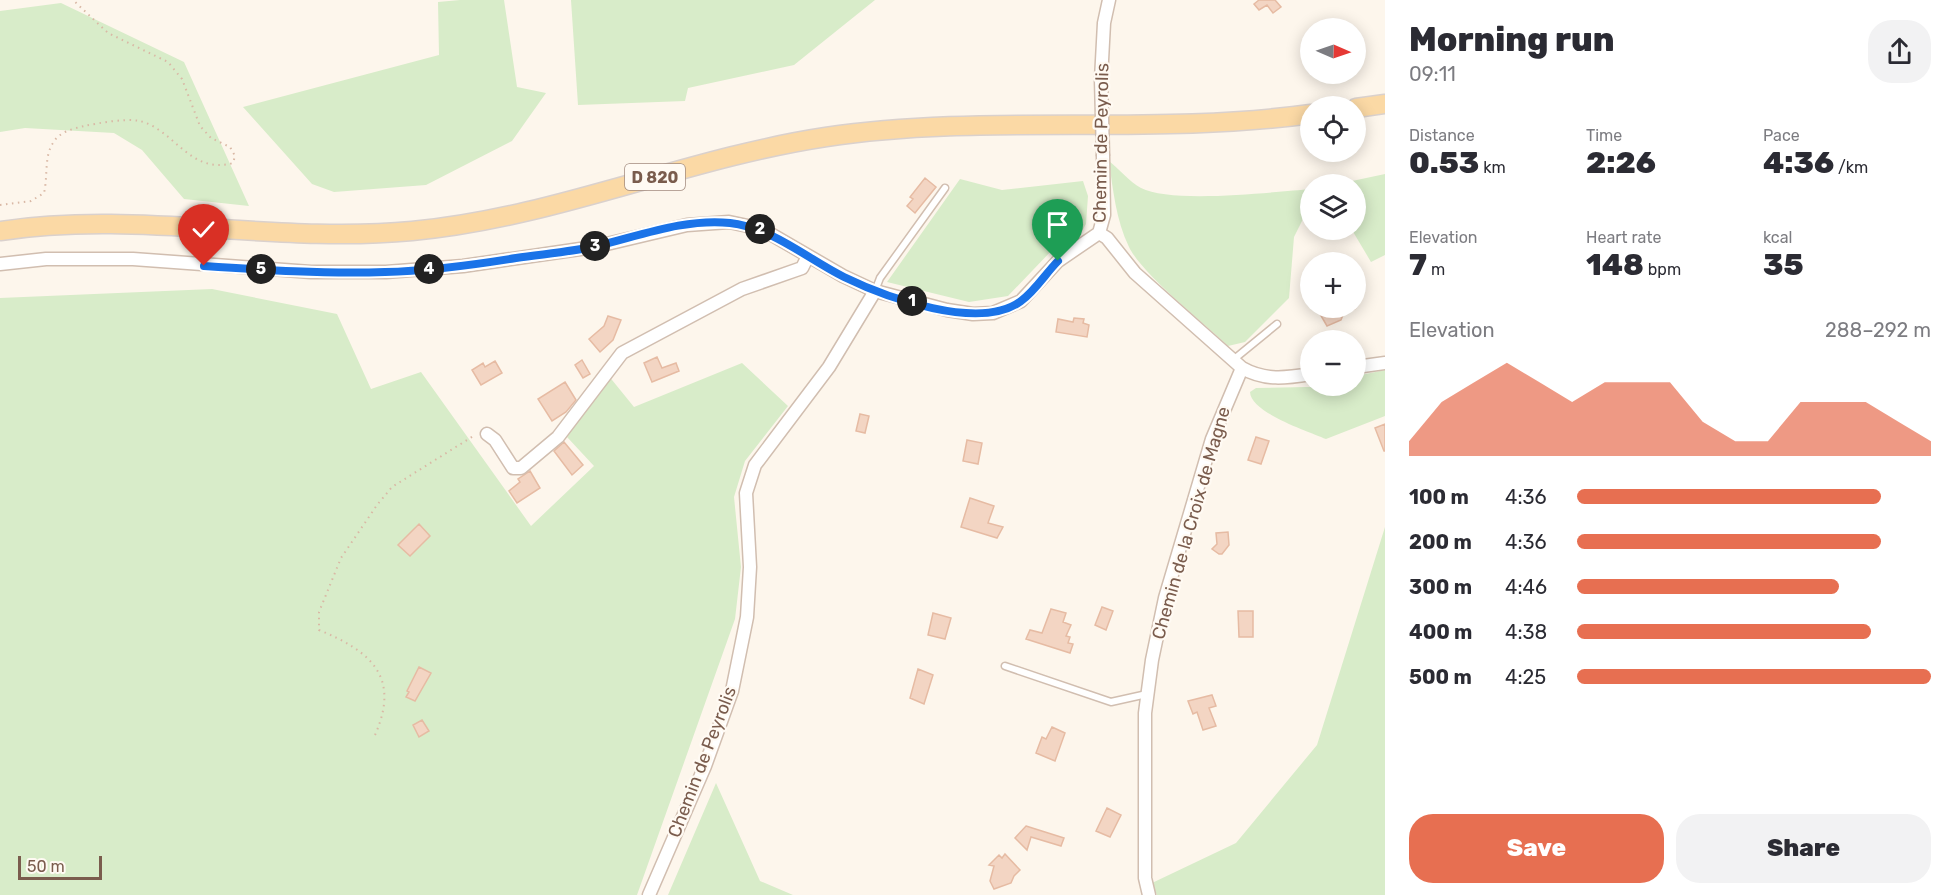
<!DOCTYPE html>
<html lang="en">
<head>
<meta charset="utf-8">
<style>
  body { margin:0; font-family:Rubik,sans-serif; background:#f2f2f3; color:#2b2b33; height:100vh; display:flex; flex-direction:column; font-size:22px; white-space:nowrap }
  * { box-sizing:border-box; margin:0 }
  p { font-size:20px; color:#7c7c81 }
  .icon { flex:none; width:33px; height:33px; fill:none; stroke:currentColor; stroke-width:2; stroke-linecap:round; stroke-linejoin:round }
  .map { position:relative; flex:1; overflow:hidden }
  .drawer { display:flex; flex-direction:column; background:#fff; width:570px }
  .drawer>* { flex:none }
  .needle { width:39px; rotate:92deg }
  .tools { position:absolute; left:1300px; top:18px; display:grid; gap:12px }
  .tools a { display:grid; place-items:center; width:66px; height:66px; border-radius:50%; background:#fff; box-shadow:0 3px 15px #0003; font-size:30px }
  .scale { position:absolute; left:18px; bottom:15px; width:84px; box-sizing:border-box; padding-left:6px; border:3px solid #7a5c4d; border-top:0; font-size:16px; line-height:21px; white-space:nowrap; color:#7a5c4d; -webkit-text-stroke:4px #fffaf3; paint-order:stroke }
  .pin { position:absolute; display:grid; place-items:center; width:51px; height:51px; color:#fff; margin:-62px -26px; border-radius:50% 50% 50% 0; rotate:-45deg; box-shadow:0 0 6px #0007 }
  .pin .icon { rotate:45deg }
  .km { position:absolute; width:30px; height:30px; margin:-15px; border-radius:50%; background:#222; color:#fff; font-size:16px; line-height:30px; text-align:center }
  .round { display:grid; place-items:center; flex:none; width:63px; height:63px; border-radius:24px; background:#f2f2f3 }
  .overview { display:flex; align-items:center; justify-content:space-between; height:102px; padding:0 24px }
  h1 { font-size:33px; font-weight:800; line-height:45px }
  .stats { display:grid; grid-template-columns:repeat(3,1fr); gap:9px; height:102px; padding:6px 24px }
  .stats div { display:grid; align-content:center }
  .stats b { font-size:30px; font-weight:800 }
  .stats small { font-size:16px; font-weight:400 }
  .stats p { font-size:16px }
  .chart { height:168px; padding:12px 24px }
  .chart p { display:flex; justify-content:space-between }
  .chart svg { width:100%; height:108px; margin-top:6px; fill:#e76f51; opacity:.7 }
  .cta { display:flex; gap:12px; margin-top:auto; padding:12px 24px }
  .cta a { flex:1; height:69px; border-radius:24px; background:#e76f51; color:#fff; font-size:24px; font-weight:800; line-height:69px; text-align:center }
  .cta a+a { background:#f2f2f3; color:#2b2b33 }
  ul { padding:0 24px; list-style:none; font-size:20px }
  li { display:grid; grid-template-columns:96px 72px 1fr; align-items:center; height:45px }
  li i { height:15px; border-radius:8px; background:#e76f51 }
  main { display:flex; flex:1; min-height:0 }
  .map>svg:first-child { display:block }
  .green { fill:#d8ecc9 }
  .building { fill:#f3d5c3; stroke:#e6bba3; stroke-width:1.5 }
  .lines { fill:none; stroke-linecap:round; stroke-linejoin:round }
  .lane-casing { stroke:#d1beb0; stroke-width:9 }
  .street-casing { stroke:#d1beb0; stroke-width:15 }
  .primary-casing { stroke:#dad1cd; stroke-width:21 }
  .path { stroke:#d9b8a5; stroke-width:2; stroke-dasharray:1.5 4.5; stroke-linecap:butt }
  .lane { stroke:#fff; stroke-width:6 }
  .street { stroke:#fff; stroke-width:12 }
  .primary { stroke:#fbd9a5; stroke-width:18 }
  .street-bridge-casing { stroke:#d1beb0; stroke-width:15; stroke-linecap:butt }
  .street-bridge { stroke:#fff; stroke-width:12 }
  .route-casing { stroke:#fff; stroke-width:12 }
  .route { stroke:#1a73e8; stroke-width:8 }
  .labels { text-anchor:middle; stroke-width:4.5; stroke-linejoin:round; paint-order:stroke }
  .shield { fill:#fffaf3; stroke:#a28b7f; stroke-width:1.5 }
  .shield-label { font-size:16px; font-weight:bold; fill:#7a5c4d }
  .street-label { font-size:18px; fill:#7a5c4d; stroke:#fffaf3 }
</style>
</head>
<body>
<main>
<div class="map">
<svg width="1385" height="895" viewBox="0 0 1385 895">
  <rect width="100%" height="100%" fill="#fdf6ec"/>
  <!-- green -->
  <path class="green" d="M 460,0 L 504,0 L 517,87 L 546,93 L 512,141 L 426,185 L 334,192 L 312,184 L 243,107 L 439,55 L 438,2 Z
    M 571,0 L 875,0 L 794,65 L 688,88 L 685,101 L 578,105 Z
    M 61,3 L 184,62 L 249,206 L 184,199 L 142,150 L 114,133 L 25,128 L 0,132 L 0,11 Z
    M 1109,161 C 1119,169 1130,182 1141,188 C 1171,204 1274,192 1311,189 L 1311,203 L 1294,237 L 1289,298 L 1245,342 L 1228,346 C 1204,323 1142,274 1129,247 C 1116,220 1113,190 1109,161 Z
    M 1385,174 L 1385,255 L 1371,262 L 1352,230 L 1356,230 L 1356,184 L 1338,184 Z
    M 960,179 L 1002,190 L 1083,181 L 1088,196 L 1086,224 L 1082,231 L 1055,247 L 1008,296 L 969,302 L 887,282 Z
    M 212,289 L 337,314 L 371,389 L 421,372 L 531,526 L 594,466 L 567,437 L 608,375 L 634,407 L 742,363 L 788,406 L 745,461 L 734,497 L 741,567 L 735,619 L 637,895 L 0,895 L 0,298 Z
    M 1385,370 L 1385,416 L 1326,439 C 1308,431 1251,413 1250,392 L 1256,388 L 1356,386 L 1356,376 Z
    M 1385,527 L 1385,895 L 1157,895 L 1152,883 L 1236,843 L 1317,745 Z
    M 716,783 L 760,881 L 793,895 L 668,895 Z"/>
  <!-- building -->
  <path class="building" d="M 1259,0 L 1275,0 L 1281,7 L 1273,13 L 1267,5 L 1259,10 L 1254,4 Z
    M 925,178 L 936,187 L 915,213 L 907,206 L 913,199 L 910,197 Z
    M 1332,308 L 1356,308 L 1343,315 L 1341,320 L 1327,326 L 1320,314 Z
    M 608,316 L 621,320 L 613,340 L 600,352 L 589,339 L 604,326 Z
    M 1074,318 L 1084,319 L 1083,323 L 1089,325 L 1087,337 L 1056,332 L 1058,319 L 1073,322 Z
    M 657,357 L 662,368 L 676,363 L 679,371 L 652,382 L 644,363 Z
    M 582,360 L 590,374 L 583,378 L 575,365 Z
    M 495,361 L 502,373 L 481,385 L 472,370 L 483,363 L 485,367 Z
    M 565,382 L 576,400 L 566,412 L 552,421 L 538,399 Z
    M 860,414 L 869,416 L 865,433 L 856,431 Z
    M 1385,424 L 1385,451 L 1384,451 L 1375,428 Z
    M 1256,437 L 1269,441 L 1261,464 L 1248,460 Z
    M 967,440 L 982,443 L 978,464 L 963,461 Z
    M 564,442 L 583,465 L 572,475 L 554,451 Z
    M 530,471 L 540,488 L 517,503 L 509,491 L 520,482 L 518,479 Z
    M 970,498 L 994,506 L 988,523 L 1003,527 L 997,538 L 961,527 Z
    M 419,524 L 430,536 L 410,556 L 398,545 Z
    M 1228,532 L 1229,545 L 1222,554 L 1219,554 L 1212,549 L 1217,544 L 1216,533 Z
    M 1102,607 L 1113,611 L 1106,630 L 1095,625 Z
    M 1051,609 L 1066,613 L 1063,622 L 1071,625 L 1066,636 L 1070,637 L 1068,643 L 1073,644 L 1070,653 L 1026,639 L 1030,630 L 1042,633 Z
    M 1238,611 L 1253,611 L 1253,637 L 1239,637 Z
    M 933,613 L 951,618 L 945,639 L 928,635 Z
    M 419,667 L 431,673 L 415,701 L 406,697 L 409,692 L 407,691 Z
    M 918,669 L 933,675 L 924,704 L 910,698 Z
    M 1212,695 L 1216,706 L 1209,708 L 1216,726 L 1203,730 L 1197,712 L 1193,714 L 1188,701 Z
    M 422,720 L 429,731 L 419,737 L 413,725 Z
    M 1052,727 L 1065,733 L 1055,761 L 1036,753 L 1042,737 L 1046,739 Z
    M 1107,808 L 1121,815 L 1110,837 L 1096,831 Z
    M 1026,826 L 1064,838 L 1061,846 L 1031,837 L 1027,850 L 1015,838 Z
    M 1005,854 L 1020,870 L 1014,876 L 1011,883 L 994,889 L 990,881 L 994,866 L 989,865 L 999,855 L 1002,858 Z"/>
  <g class="lines">
    <defs>
      <path id="lane" d="M 875,291 L 880,278 L 945,188
        M 1233,360 L 1277,324
        M 1005,666 L 1111,702 L 1147,694"/>
      <path id="street" d="M 1101,79 L 1104,23 L 1109,0
        M 1099,233 L 1107,238 L 1135,273 L 1242,368 C 1265,381 1286,378 1311,374
        M 0,264 L 46,259 L 133,259 L 311,272 L 386,272 L 463,266 L 594,247 L 687,225 L 729,222 L 762,229 L 843,276 L 875,291 L 947,310 L 973,314 L 993,313 L 1021,301 L 1058,261 L 1099,233 L 1104,215 L 1103,156
        M 1356,367 L 1385,363
        M 487,434 L 495,440 L 513,468 L 521,468 L 558,437 L 622,353 L 742,289 L 802,268 L 808,256
        M 649,895 L 705,766 L 732,691 L 747,617 L 750,567 L 746,493 L 755,465 L 829,367 L 875,291
        M 1149,895 L 1145,878 L 1145,713 L 1152,660 L 1165,598 L 1212,439 L 1242,368"/>
      <path id="primary" d="M 1356,108 L 1385,104
        M 0,231 C 137,210 275,244 412,231 C 554,218 686,158 826,137 C 986,113 1150,136 1311,114"/>
    </defs>
    <!-- lane casing -->
    <use href="#lane" class="lane-casing"/>
    <!-- street casing -->
    <use href="#street" class="street-casing"/>
    <!-- primary casing -->
    <use href="#primary" class="primary-casing"/>
    <!-- path -->
    <path class="path" d="M 0,205 L 31,201 L 44,193 C 48,177 44,156 53,143 C 59,132 72,129 84,126 C 100,123 124,118 140,121 C 175,130 190,175 233,163 L 235,156 L 230,147 L 211,138 L 200,126 L 182,79 L 168,62 L 108,33 L 73,0
      M 375,735 C 401,676 370,651 319,630 L 319,612 L 341,558 L 377,505 L 392,487 L 475,435"/>
    <!-- lane -->
    <use href="#lane" class="lane"/>
    <!-- street -->
    <use href="#street" class="street"/>
    <!-- primary -->
    <use href="#primary" class="primary"/>
    <defs>
      <path id="street-bridge" d="M 1101,79 L 1103,156"/>
    </defs>
    <!-- street-bridge casing -->
    <use href="#street-bridge" class="street-bridge-casing"/>
    <!-- street-bridge -->
    <use href="#street-bridge" class="street-bridge"/>
  </g>
  <g class="lines">
    <defs>
      <path id="route" d="M 204,266 C 264,270 325,274 385,272 C 429,271 473,265 516,258 C 543,254 571,252 597,246 C 639,236 686,218 730,223 C 773,228 806,258 844,277 C 885,297 980,332 1021,301 C 1035,291 1046,273 1058,261"/>
    </defs>
    <!-- route casing -->
    <use href="#route" class="route-casing"/>
    <!-- route -->
    <use href="#route" class="route"/>
  </g>
  <g class="labels">
    <!-- shield labels -->
    <rect class="shield" x="625" y="164" width="60" height="26" rx="4.5"/>
    <g class="shield-label">
      <text x="655" y="183">D 820</text>
    </g>
    <!-- street labels -->
    <g class="street-label">
      <text transform="translate(1101 143) rotate(-89)" y="6">Chemin de Peyrolis</text>
      <text transform="translate(1191 523) rotate(-74)" y="6">Chemin de la Croix de Magne</text>
      <text transform="translate(702 762) rotate(-69)" y="6">Chemin de Peyrolis</text>
    </g>
  </g>
</svg>
<div class="tools">
<a><svg class="needle" viewBox="-14 -14 28 28"><path d="M0-13l5 13h-10z" fill="#e53935"/><path d="M0 13l5-13h-10z" fill="#7c7c81"/></svg></a>
<a><svg class="icon" aria-label="locate" viewBox="0 0 24 24"><circle cx="12" cy="12" r="6"/><path d="M12 2v4M12 18v4M2 12h4M18 12h4"/></svg></a>
<a><svg class="icon" aria-label="layers" viewBox="0 0 24 24"><path d="M12 4l9 5-9 5-9-5zM3 14l9 5 9-5"/></svg></a>
<a>+</a>
<a>−</a>
</div>
<div class="scale">50 m</div>
<div class="pin" style="left:1058px;top:261px;background:#1e9e55"><svg class="icon" aria-label="arrive" viewBox="0 0 24 24"><path d="M6 21V4h12l-3 4 3 4H6"/></svg></div>
<div class="pin" style="left:204px;top:266px;background:#d93025"><svg class="icon" aria-label="check" viewBox="0 0 24 24"><path d="M5 12l5 5 9-10"/></svg></div>
<b class="km" style="left:912px;top:301px">1</b>
<b class="km" style="left:760px;top:229px">2</b>
<b class="km" style="left:595px;top:246px">3</b>
<b class="km" style="left:429px;top:269px">4</b>
<b class="km" style="left:261px;top:269px">5</b>
</div>
<section class="drawer">
<div class="overview"><div><h1>Morning run</h1><p>09:11</p></div><a class="round"><svg class="icon" aria-label="share" viewBox="0 0 24 24"><path d="M12 15V3M7 8l5-5 5 5M5 13v7h14v-7"/></svg></a></div>
<div class="stats">
<div><p>Distance</p><b>0.53<small> km</small></b></div>
<div><p>Time</p><b>2:26</b></div>
<div><p>Pace</p><b>4:36<small> /km</small></b></div>
</div>
<div class="stats">
<div><p>Elevation</p><b>7<small> m</small></b></div>
<div><p>Heart rate</p><b>148<small> bpm</small></b></div>
<div><p>kcal</p><b>35</b></div>
</div>
<div class="chart"><p><span>Elevation</span>288–292 m</p>
<svg viewBox="0 0 160 44" preserveAspectRatio="none"><path d="M0 44V38L10 22L20 14L30 6L40 14L50 22L60 14L70 14L80 14L90 30L100 38L110 38L120 22L130 22L140 22L150 30L160 38V44z"/></svg>
</div>
<ul>
<li><b>100 m</b>4:36<i style="width:86%"></i></li>
<li><b>200 m</b>4:36<i style="width:86%"></i></li>
<li><b>300 m</b>4:46<i style="width:74%"></i></li>
<li><b>400 m</b>4:38<i style="width:83%"></i></li>
<li><b>500 m</b>4:25<i style="width:100%"></i></li>
</ul>
<div class="cta"><a>Save</a><a>Share</a></div>
</section>
</main>
</body>
</html>
